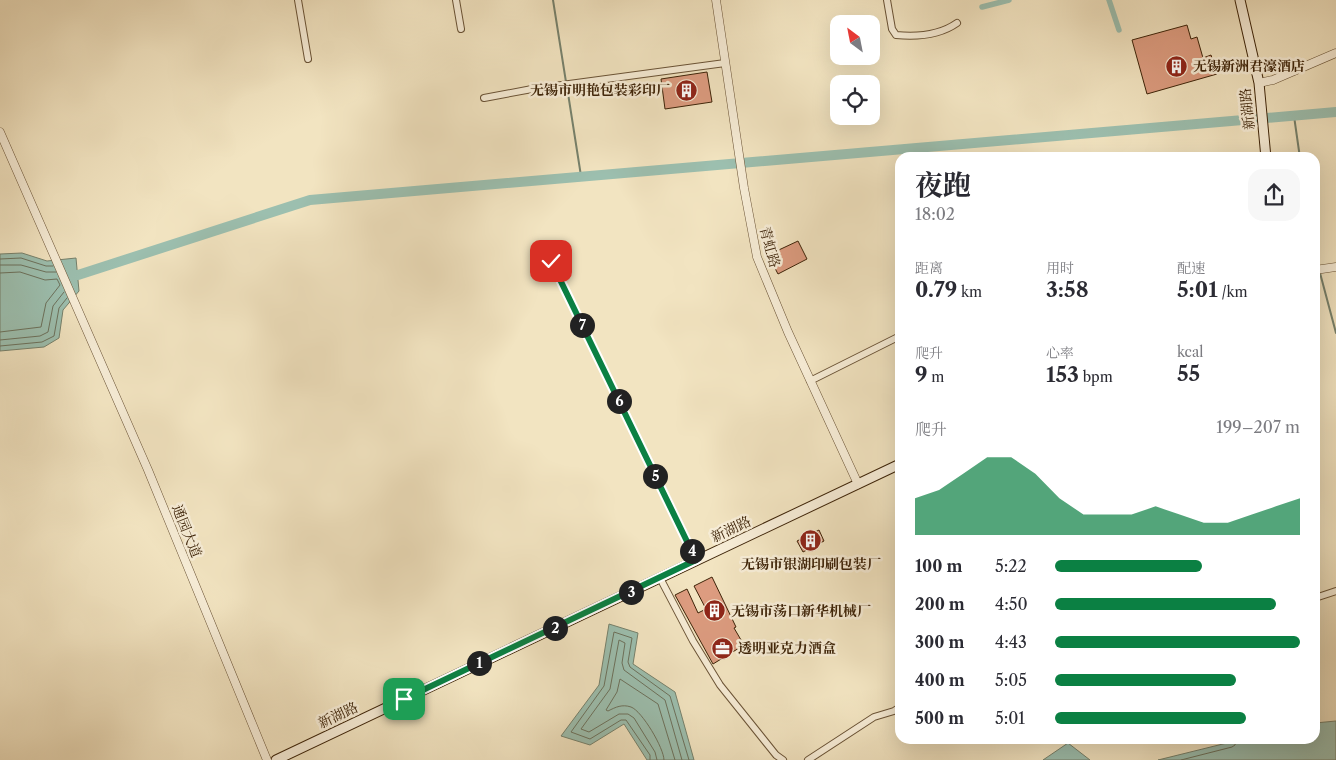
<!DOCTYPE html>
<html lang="zh">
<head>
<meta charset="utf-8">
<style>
  body { margin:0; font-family:"Libre Caslon Text","Noto Serif SC",serif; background:#f7f7f7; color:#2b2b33; height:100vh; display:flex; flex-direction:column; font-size:19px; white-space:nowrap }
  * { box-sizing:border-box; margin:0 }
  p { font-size:16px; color:#7c7c81 }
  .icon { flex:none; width:28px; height:28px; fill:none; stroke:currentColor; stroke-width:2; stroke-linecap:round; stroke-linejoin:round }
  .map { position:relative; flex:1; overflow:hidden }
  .sheet { position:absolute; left:895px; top:152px; width:425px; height:592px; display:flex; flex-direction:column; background:#fff; border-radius:15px; box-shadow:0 5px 20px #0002 }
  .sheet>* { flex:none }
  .needle { width:32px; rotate:328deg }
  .fabs { position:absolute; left:830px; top:15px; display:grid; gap:10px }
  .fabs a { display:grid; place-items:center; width:50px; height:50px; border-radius:10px; background:#fff; box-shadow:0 5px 20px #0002; font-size:25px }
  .pin { position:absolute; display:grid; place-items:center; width:42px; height:42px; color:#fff; margin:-21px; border-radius:10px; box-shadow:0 2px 8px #0006 }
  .km { position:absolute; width:25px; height:25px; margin:-12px; border-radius:50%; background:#222; color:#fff; font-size:14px; line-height:25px; text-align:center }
  .round { display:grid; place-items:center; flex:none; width:52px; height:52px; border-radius:15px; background:#f7f7f7 }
  .summary { display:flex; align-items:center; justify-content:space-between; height:85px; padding:0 20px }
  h1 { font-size:28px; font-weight:700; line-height:38px }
  .figures { display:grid; grid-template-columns:repeat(3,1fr); gap:8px; height:85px; padding:5px 20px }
  .figures div { display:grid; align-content:center }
  .figures b { font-size:21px; font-weight:700 }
  .figures small { font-size:14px; font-weight:400 }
  .figures p { font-size:14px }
  .chart { height:140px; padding:10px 20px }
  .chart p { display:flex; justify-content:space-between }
  .chart svg { width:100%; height:90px; margin-top:5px; fill:#0b8043; opacity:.7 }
  ul { padding:0 20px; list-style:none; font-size:16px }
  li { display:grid; grid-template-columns:80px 60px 1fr; align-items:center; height:38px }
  li i { height:12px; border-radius:6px; background:#0b8043 }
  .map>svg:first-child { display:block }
  .water { fill:#9cbfaf; stroke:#76816c }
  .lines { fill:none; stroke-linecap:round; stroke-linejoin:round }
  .shore { stroke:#6c715c; stroke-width:1 }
  .stream { stroke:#76816c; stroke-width:2 }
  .canal { stroke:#9cbfaf; stroke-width:5.5 }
  .river { stroke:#9cbfaf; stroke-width:10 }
  .building { fill:#dd9c80; stroke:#3d2308 }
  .minor-casing { stroke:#6a5336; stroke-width:8 }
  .tertiary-casing { stroke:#6a5336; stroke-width:9 }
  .secondary-casing { stroke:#3d2308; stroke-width:11 }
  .minor { stroke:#f7edd7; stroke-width:6 }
  .tertiary { stroke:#f7edd7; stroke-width:8 }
  .secondary { stroke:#f7edd7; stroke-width:9 }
  .route-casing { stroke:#fff; stroke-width:10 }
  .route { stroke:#0b8043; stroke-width:6 }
  .labels { text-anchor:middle; stroke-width:5; stroke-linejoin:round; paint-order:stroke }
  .poi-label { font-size:14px; font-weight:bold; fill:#3d2308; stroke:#f7edd7; text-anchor:start }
  .street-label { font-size:14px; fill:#3d2308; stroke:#f7edd7 }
</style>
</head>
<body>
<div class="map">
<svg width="1336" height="760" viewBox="0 0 1336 760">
  <rect width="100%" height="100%" fill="#f2e4c1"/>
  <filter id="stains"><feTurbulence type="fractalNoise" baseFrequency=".004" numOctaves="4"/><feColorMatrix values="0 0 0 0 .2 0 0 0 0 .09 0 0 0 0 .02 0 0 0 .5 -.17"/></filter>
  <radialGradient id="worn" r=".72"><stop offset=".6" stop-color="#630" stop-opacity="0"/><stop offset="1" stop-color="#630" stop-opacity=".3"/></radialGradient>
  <!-- water -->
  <path class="water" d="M 22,253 L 47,261 L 76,258 L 79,291 L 63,310 L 59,338 L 44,347 L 0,351 L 0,254 Z
    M 609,624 L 638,633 L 633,664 L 675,692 L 694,760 L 647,760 L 624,724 L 590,745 L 561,736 L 599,685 Z
    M 1336,721 L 1336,760 L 1158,760 L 1239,740 L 1315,740 L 1315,723 Z
    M 1068,743 L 1090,760 L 1043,760 Z"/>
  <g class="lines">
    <!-- shore -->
    <path class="shore" d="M 0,259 L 21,258 L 46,266 L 53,266
      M 0,265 L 21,265 L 46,272 L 56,272
      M 0,273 L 20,272 L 45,280 L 57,279 L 60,285 L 46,303 L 41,327 L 0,332
      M 0,340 L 40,336 L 48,332 L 53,306 L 64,292
      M 0,346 L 42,342 L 54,336 L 59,308 L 67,298
      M 650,760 L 650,755 L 626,720 L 621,720 L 590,739 L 571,732 L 604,686 L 614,632 L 632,638 L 628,662 L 630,667 L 670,696 L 689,760
      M 657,760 L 655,752 L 634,718 L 628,714 L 619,714 L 589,732 L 581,729 L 610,689 L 619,640 L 625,643 L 622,663 L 624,670 L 665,700 L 682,760
      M 664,760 C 664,748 642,711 631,707 C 622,704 616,707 608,711 L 606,710 L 617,692 L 620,679 L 658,704 L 675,760
      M 1181,760 L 1232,747 L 1235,745 L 1236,740"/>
    <!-- stream -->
    <path class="stream" d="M 553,0 L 566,82
      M 567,87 L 581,176
      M 1294,116 L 1300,158
      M 1315,256 L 1318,268
      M 1320,273 L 1336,333"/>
    <!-- canal -->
    <path class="canal" d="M 1109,0 L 1119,30
      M 982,7 L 1009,0"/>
    <!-- river -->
    <path class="river" d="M 66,275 L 78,275 L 310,200 L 1336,112"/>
  </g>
  <!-- building -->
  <path class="building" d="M 1187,25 L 1191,39 L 1197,37 L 1203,58 L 1211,55 L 1217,74 L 1147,94 L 1132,40 Z
    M 707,72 L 712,102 L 665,109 L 661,79 Z
    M 798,241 L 807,259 L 778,274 L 768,255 Z
    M 819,530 L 824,541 L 803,552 L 797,541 Z
    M 712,577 L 736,627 L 734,628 L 744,645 L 713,664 L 675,595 L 687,589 L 698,613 L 706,609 L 694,586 Z"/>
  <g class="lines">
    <defs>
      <path id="minor" d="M 298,0 L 308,59
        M 456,0 L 461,29
        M 887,0 L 892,29 L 896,35 C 917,37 940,35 957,23
        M 484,98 L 532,89 L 725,63
        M 551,261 L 697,561
        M 810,381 L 900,336
        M 660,578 L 693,641 L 720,685 L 776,755 L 783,760
        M 1315,598 L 1336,591
        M 808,760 L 874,717 L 894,711 L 900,707"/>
      <path id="tertiary" d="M 716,0 L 744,188 L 757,257 L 788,332 L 858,484
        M 1259,83 L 1273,80 L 1336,53
        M 0,132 L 148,470 L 267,760
        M 1315,270 L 1336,267"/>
      <path id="secondary" d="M 1240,0 L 1259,83 L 1266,158
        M 276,760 L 900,464"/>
    </defs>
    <!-- minor casing -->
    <use href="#minor" class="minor-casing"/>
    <!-- tertiary casing -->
    <use href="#tertiary" class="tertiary-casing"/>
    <!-- secondary casing -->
    <use href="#secondary" class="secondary-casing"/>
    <!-- minor -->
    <use href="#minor" class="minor"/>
    <!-- tertiary -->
    <use href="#tertiary" class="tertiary"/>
    <!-- secondary -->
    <use href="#secondary" class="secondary"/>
  </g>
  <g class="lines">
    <defs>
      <path id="route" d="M 404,699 L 696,560 L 551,261"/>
    </defs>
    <!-- route casing -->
    <use href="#route" class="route-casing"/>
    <!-- route -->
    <use href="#route" class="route"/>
  </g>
  <!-- icons -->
  <defs>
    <symbol id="building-disc" viewBox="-11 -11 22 22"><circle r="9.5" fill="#8f2418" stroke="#f7edd7"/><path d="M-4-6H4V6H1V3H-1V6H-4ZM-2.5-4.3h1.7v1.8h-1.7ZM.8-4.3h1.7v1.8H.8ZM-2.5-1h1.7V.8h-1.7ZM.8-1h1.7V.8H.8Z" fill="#fff"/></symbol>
    <symbol id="office-disc" viewBox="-11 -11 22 22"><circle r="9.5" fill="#8f2418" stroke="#f7edd7"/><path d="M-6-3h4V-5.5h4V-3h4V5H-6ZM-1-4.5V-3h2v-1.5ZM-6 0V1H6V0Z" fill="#fff"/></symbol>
  </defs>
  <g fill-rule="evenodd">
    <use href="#building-disc" x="1164" y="54" width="25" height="25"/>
    <use href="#building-disc" x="674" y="78" width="25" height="25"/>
    <use href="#building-disc" x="798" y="528" width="25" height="25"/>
    <use href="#building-disc" x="702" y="598" width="25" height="25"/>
    <use href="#office-disc" x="710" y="636" width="25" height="25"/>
  </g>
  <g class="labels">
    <!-- poi labels -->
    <g class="poi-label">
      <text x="1193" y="71">无锡新洲君濠酒店</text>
      <text x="670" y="95" text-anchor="end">无锡市明艳包装彩印厂</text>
      <text x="811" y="569" text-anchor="middle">无锡市银湖印刷包装厂</text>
      <text x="731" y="616">无锡市荡口新华机械厂</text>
      <text x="738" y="653">透明亚克力酒盒</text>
    </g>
    <!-- street labels -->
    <g class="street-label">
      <text transform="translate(1247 109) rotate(-96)" y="5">新湖路</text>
      <text transform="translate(770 247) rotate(75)" y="5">青虹路</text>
      <text transform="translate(731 529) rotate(-25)" y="5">新湖路</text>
      <text transform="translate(187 531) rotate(68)" y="5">通园大道</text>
      <text transform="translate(338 715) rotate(-25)" y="5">新湖路</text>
    </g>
  </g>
  <rect width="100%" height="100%" filter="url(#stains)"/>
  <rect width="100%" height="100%" fill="url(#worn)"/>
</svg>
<div class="fabs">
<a><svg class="needle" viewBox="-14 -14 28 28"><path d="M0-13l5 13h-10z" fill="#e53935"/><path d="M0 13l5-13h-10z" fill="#7c7c81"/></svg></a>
<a><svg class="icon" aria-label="locate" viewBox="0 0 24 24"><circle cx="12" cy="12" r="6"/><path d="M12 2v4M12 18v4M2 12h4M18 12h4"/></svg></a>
</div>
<div class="pin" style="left:404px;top:699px;background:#1e9e55"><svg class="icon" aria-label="arrive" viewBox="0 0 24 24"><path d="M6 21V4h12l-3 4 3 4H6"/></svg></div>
<div class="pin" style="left:551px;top:261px;background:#d93025"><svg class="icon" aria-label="check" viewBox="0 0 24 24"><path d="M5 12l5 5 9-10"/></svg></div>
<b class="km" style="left:479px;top:663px">1</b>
<b class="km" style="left:555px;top:628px">2</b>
<b class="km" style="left:631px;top:592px">3</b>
<b class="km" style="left:692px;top:551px">4</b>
<b class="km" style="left:655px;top:476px">5</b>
<b class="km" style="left:619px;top:401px">6</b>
<b class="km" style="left:582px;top:325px">7</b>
<section class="sheet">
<div class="summary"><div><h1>夜跑</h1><p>18:02</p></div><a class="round"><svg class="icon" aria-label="share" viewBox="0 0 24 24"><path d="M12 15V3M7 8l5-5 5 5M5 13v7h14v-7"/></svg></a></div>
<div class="figures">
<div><p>距离</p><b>0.79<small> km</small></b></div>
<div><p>用时</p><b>3:58</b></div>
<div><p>配速</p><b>5:01<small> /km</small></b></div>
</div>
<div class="figures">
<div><p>爬升</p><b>9<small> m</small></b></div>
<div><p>心率</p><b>153<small> bpm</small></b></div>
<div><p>kcal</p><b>55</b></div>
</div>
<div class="chart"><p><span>爬升</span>199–207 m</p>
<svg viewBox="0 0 160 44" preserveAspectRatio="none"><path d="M0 44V26L10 22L20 14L30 6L40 6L50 14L60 26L70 34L80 34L90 34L100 30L110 34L120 38L130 38L140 34L150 30L160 26V44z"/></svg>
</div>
<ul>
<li><b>100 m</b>5:22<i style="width:60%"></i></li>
<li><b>200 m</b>4:50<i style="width:90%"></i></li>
<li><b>300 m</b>4:43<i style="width:100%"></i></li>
<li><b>400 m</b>5:05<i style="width:74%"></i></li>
<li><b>500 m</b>5:01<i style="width:78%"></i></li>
</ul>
</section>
</div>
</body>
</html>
